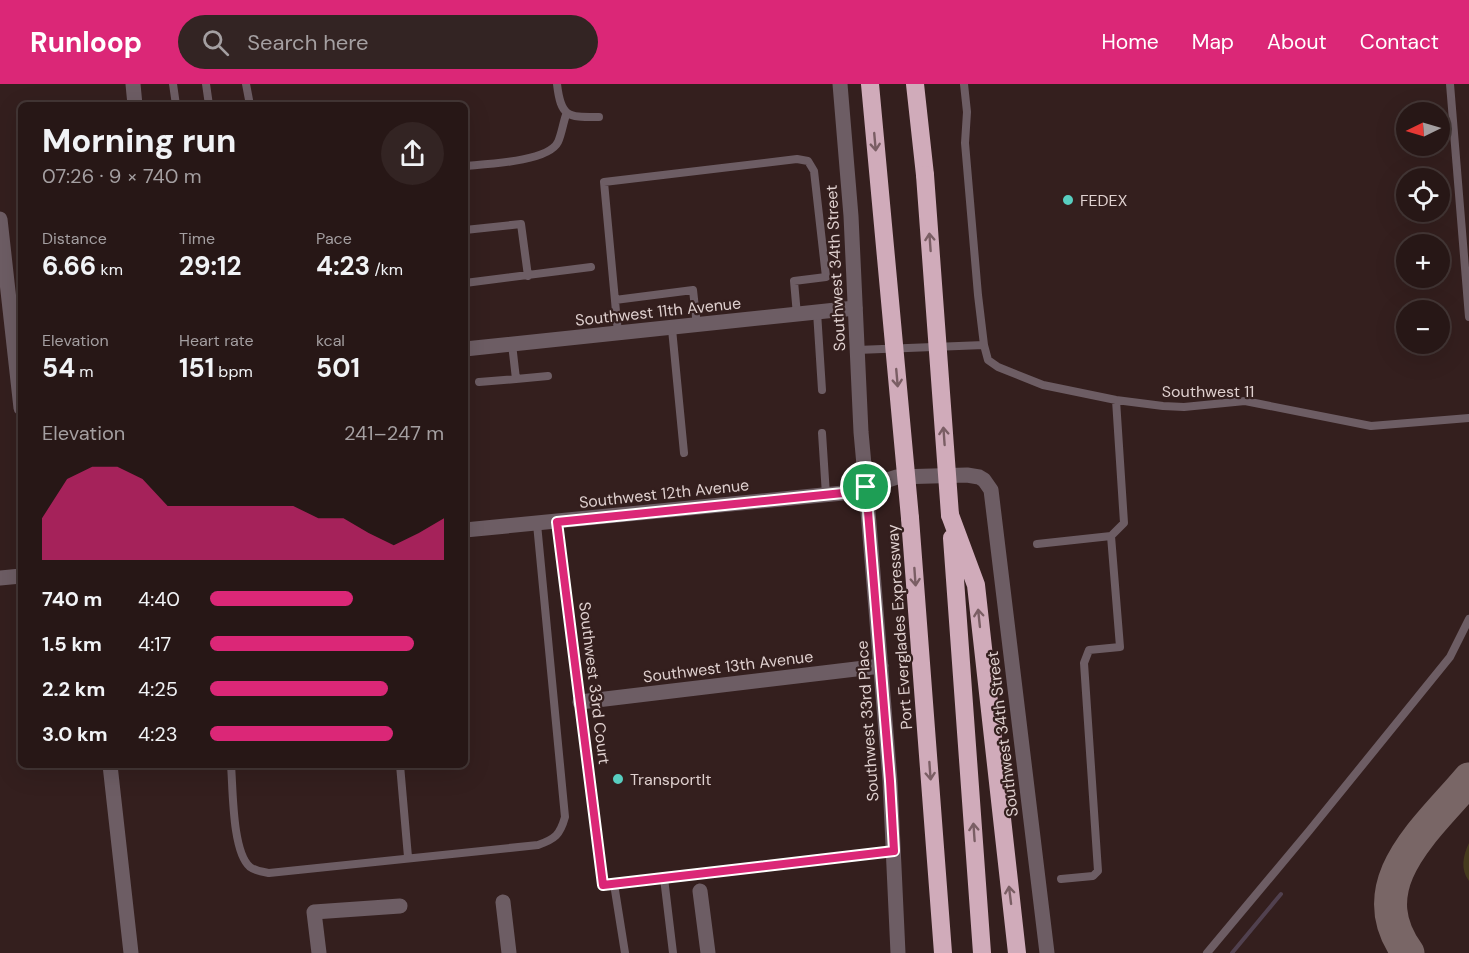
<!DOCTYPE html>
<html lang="en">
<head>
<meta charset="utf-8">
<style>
  body { margin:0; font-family:"DM Sans",sans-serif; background:#332423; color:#f1f3f6; height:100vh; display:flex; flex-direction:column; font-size:22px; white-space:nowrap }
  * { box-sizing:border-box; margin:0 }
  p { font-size:20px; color:#a49fa1 }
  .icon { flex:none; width:33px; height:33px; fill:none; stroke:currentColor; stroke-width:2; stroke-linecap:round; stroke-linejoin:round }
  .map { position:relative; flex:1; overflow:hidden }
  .side { position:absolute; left:18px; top:18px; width:450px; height:666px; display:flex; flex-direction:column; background:#271716; border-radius:9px; box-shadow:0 6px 24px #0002,0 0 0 2px #433635 }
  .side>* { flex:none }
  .needle { width:39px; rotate:265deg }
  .controls { position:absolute; left:1396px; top:18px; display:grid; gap:12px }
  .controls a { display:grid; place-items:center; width:54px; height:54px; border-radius:50%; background:#271716; box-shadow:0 6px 24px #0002,0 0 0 2px #433635; font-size:30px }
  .pin { position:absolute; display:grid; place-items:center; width:51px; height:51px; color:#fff; margin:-26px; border:3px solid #fff; border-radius:50%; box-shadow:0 2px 6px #0007 }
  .round { display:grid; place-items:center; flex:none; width:63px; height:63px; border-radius:32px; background:#332423 }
  .head { display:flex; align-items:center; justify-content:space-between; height:102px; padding:0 24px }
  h1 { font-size:33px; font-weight:700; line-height:45px }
  .stats { display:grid; grid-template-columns:repeat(3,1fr); gap:9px; height:102px; padding:6px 24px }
  .stats div { display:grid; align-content:center }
  .stats b { font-size:26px; font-weight:700 }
  .stats small { font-size:16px; font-weight:400 }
  .stats p { font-size:16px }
  .chart { height:168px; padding:12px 24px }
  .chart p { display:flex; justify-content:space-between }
  .chart svg { width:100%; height:108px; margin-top:6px; fill:#db2777; opacity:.7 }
  ul { padding:0 24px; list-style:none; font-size:20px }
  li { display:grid; grid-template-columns:96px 72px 1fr; align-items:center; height:45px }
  li i { height:15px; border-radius:8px; background:#db2777 }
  header { display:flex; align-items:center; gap:36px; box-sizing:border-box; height:84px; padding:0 30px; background:#db2777; color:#fff }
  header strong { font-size:28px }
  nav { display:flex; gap:33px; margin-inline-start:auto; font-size:21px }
  .search { width:420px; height:54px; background:#332423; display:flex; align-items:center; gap:15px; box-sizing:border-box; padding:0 21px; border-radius:33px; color:#a49fa1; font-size:22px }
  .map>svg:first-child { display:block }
  .green { fill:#453a1d }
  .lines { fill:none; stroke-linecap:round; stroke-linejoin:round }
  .stream { stroke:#51414f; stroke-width:4 }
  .taxiway { stroke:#796666; stroke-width:33 }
  .service { stroke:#6d5d64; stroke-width:8 }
  .minor { stroke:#6d5d64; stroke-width:15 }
  .tertiary { stroke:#6d5d64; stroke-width:15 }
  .motorway { stroke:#d0abba; stroke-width:18 }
  .motorway-bridge { stroke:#d0abba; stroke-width:18 }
  .oneway { stroke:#7a5e64 }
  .route-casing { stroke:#fff; stroke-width:12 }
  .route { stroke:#db2777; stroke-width:8 }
  .poi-dot { fill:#58cec0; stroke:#341f1e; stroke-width:2 }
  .labels { text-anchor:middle; stroke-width:4.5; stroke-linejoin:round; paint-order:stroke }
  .poi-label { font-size:16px; fill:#dfd0cf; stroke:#341f1e; text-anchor:start }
  .street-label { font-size:16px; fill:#dfd0cf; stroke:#341f1e }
</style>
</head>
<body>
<header>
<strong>Runloop</strong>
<div class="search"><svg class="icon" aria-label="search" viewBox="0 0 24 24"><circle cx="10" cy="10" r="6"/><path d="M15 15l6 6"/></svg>Search here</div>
<nav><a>Home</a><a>Map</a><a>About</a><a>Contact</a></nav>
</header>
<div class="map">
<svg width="1469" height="869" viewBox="0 0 1469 869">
  <rect width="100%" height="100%" fill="#341f1e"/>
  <!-- green -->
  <path class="green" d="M 1469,759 L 1469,797 C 1460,785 1463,772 1469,759 Z"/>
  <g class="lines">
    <!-- stream -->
    <path class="stream" d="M 1232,869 L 1281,810"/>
    <!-- taxiway -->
    <path class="taxiway" d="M 1408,869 C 1358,800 1427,745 1469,695"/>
    <!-- service -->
    <path class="service" d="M 173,0 L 176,21
      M 206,0 L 209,21
      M 246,0 L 250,21
      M 557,0 C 561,34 568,33 599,33
      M 964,0 L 967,28 L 965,59 L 978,211 L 984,261 L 988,276 L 998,283 L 1043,301 L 1116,316 L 1163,322 L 1184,323 L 1245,317 L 1371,342 L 1469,334
      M 1450,0 L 1469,233
      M 465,82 C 486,80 548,78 558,58 C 562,49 563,39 566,31
      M 465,146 L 521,140 L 528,192
      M 465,199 L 591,183
      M 615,216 L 693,206 L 697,242
      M 817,228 L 822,306
      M 672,245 L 684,369
      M 618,249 L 604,98 L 797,75 L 808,77 L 814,87 L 826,193 L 794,197 L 797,231
      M 857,266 L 984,261
      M 516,295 L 548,292
      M 479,298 L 516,295 L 512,260
      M 822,349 L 826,411
      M 557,438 L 603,801 L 894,767
      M 1037,460 L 1111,452
      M 231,681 C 233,704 232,768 250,783 C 255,787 263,788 269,789 L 538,761 C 555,755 560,751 565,733 L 537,440
      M 400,681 L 408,773
      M 664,794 L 673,869
      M 1061,795 L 1093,792 L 1098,787 L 1084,579 L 1089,566 L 1120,563 L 1111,452 L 1124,439 L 1116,316
      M 614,800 L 625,869
      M 1207,869 L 1309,747 L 1450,573 L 1469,535"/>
    <!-- minor -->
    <path class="minor" d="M 133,0 L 135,21
      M 0,135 L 21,324
      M 465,265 L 855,224
      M 465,446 L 843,409 L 866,403 L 890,697 L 898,869
      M 0,494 L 21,492
      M 580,618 L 881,582
      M 110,681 L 131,869
      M 700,807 L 708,869
      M 503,818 L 509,869
      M 319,869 L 314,828 L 400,822"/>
    <!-- tertiary -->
    <path class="tertiary" d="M 840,0 L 851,132 L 861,348 L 866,403 L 897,393 L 967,391 L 979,393 L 984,396 L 991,406 L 1047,869"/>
    <!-- motorway -->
    <path class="motorway" d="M 915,0 L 925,91
      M 950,431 L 976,501 L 1017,869
      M 910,434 L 943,869
      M 952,454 L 982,869"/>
    <!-- motorway-bridge -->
    <path class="motorway-bridge" d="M 870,0 L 910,434
      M 925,91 L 950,431"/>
  </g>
  <!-- one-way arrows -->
  <defs><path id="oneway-shaft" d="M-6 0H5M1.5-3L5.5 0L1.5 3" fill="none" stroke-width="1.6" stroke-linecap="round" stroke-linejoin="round" transform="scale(1.5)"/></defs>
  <g class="oneway">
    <use href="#oneway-shaft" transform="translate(875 58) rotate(85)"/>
    <use href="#oneway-shaft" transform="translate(930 158) rotate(-94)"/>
    <use href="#oneway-shaft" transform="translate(897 294) rotate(85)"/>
    <use href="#oneway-shaft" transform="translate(944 352) rotate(-94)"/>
    <use href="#oneway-shaft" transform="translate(915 493) rotate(86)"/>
    <use href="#oneway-shaft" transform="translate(979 534) rotate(-96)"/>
    <use href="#oneway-shaft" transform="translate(930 687) rotate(86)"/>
    <use href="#oneway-shaft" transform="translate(974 748) rotate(-94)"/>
    <use href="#oneway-shaft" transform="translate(1010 811) rotate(-97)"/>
  </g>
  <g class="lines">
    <defs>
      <path id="route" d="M 866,403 L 890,697 L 894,767 L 603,801 L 557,438 L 843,409 Z"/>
    </defs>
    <!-- route casing -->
    <use href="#route" class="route-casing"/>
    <!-- route -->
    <use href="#route" class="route"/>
  </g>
  <!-- markers -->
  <g class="poi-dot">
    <circle cx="1068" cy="116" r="6"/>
    <circle cx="618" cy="695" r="6"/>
  </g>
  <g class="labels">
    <!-- poi labels -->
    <g class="poi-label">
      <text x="1080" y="122">FEDEX</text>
      <text x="630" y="701">TransportIt</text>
    </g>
    <!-- street labels -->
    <g class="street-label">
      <text transform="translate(835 184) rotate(-93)" y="6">Southwest 34th Street</text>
      <text transform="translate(658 227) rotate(-6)" y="6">Southwest 11th Avenue</text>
      <text x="1208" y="313">Southwest 11</text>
      <text transform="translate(664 409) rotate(-6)" y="6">Southwest 12th Avenue</text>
      <text transform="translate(899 543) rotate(-94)" y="6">Port Everglades Expressway</text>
      <text transform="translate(728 582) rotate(-7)" y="6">Southwest 13th Avenue</text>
      <text transform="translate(595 599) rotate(83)" y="6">Southwest 33rd Court</text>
      <text transform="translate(867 637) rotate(-94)" y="6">Southwest 33rd Place</text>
      <text transform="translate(1002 650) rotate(-97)" y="6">Southwest 34th Street</text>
    </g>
  </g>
</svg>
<div class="controls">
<a><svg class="needle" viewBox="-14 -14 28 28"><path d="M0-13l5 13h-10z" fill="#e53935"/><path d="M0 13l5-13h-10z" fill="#a49fa1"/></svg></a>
<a><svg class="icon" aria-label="locate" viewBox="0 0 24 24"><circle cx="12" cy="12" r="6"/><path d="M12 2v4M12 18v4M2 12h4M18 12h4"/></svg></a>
<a>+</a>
<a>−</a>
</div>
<div class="pin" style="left:866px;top:403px;background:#1e9e55"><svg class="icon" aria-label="arrive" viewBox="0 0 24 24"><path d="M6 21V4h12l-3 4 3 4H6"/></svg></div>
<section class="side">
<div class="head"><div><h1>Morning run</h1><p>07:26 · 9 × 740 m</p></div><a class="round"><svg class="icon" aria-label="share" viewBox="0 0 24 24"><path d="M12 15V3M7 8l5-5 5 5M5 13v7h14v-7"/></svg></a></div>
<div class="stats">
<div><p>Distance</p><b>6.66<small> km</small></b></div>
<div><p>Time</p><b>29:12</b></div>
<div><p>Pace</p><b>4:23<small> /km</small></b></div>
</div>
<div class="stats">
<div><p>Elevation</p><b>54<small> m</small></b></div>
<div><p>Heart rate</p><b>151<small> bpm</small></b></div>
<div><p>kcal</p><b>501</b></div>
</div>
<div class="chart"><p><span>Elevation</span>241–247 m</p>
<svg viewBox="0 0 160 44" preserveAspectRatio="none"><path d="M0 44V27L10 11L20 6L30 6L40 11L50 22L60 22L70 22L80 22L90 22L100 22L110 27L120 27L130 33L140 38L150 33L160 27V44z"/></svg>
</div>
<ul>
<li><b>740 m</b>4:40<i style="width:61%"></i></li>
<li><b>1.5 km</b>4:17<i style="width:87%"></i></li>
<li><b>2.2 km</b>4:25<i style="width:76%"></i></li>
<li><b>3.0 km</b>4:23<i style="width:78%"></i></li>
</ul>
</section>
</div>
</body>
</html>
